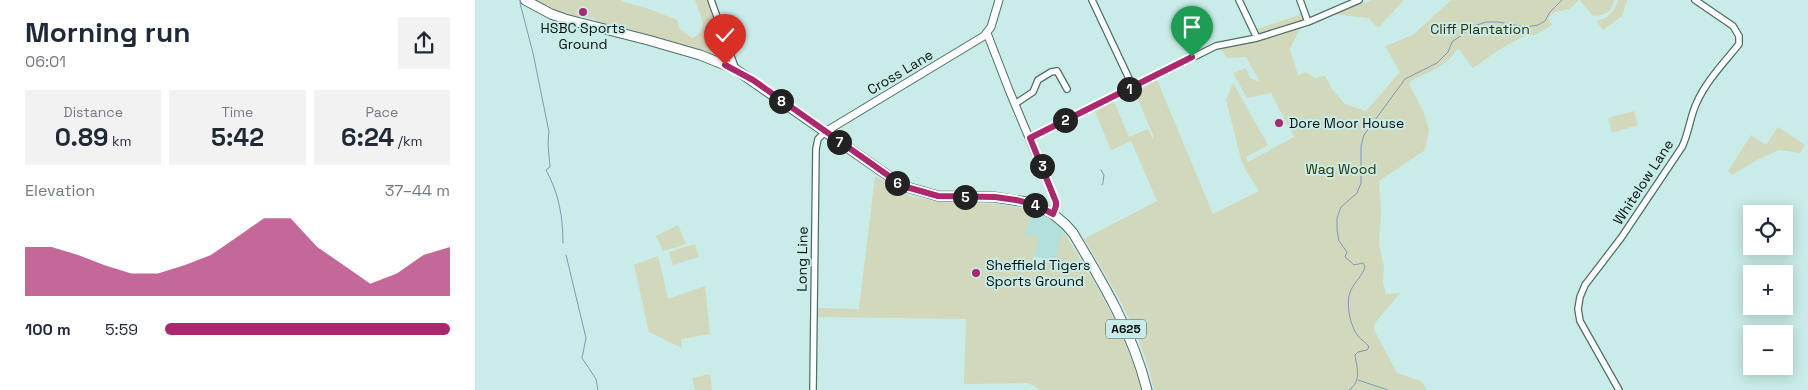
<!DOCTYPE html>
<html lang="en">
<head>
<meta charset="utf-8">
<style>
  body { margin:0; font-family:"Space Grotesk",sans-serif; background:#f2f2f3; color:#1f2937; height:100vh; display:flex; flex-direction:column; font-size:19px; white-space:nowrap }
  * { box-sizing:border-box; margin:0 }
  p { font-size:16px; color:#747a83 }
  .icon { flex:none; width:28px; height:28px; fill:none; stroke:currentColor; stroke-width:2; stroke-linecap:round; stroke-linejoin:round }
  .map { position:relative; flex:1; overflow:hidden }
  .panel { display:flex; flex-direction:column; background:#fff; width:475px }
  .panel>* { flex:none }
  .buttons { position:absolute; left:1268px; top:205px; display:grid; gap:10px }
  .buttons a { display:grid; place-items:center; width:50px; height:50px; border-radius:0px; background:#fff; box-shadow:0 2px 12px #0003; font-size:25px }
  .pin { position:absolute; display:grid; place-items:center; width:42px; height:42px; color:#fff; margin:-51px -21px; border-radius:50% 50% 50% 0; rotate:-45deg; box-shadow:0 0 5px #0007 }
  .pin .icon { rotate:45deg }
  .km { position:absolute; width:25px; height:25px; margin:-12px; border-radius:50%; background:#222; color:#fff; font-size:14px; line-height:25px; text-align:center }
  .round { display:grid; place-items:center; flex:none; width:52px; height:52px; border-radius:0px; background:#f2f2f3 }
  .head { display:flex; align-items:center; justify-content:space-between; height:85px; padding:0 25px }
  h1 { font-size:28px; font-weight:800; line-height:38px }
  .metrics { display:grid; grid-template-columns:repeat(3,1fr); gap:8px; height:85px; padding:5px 25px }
  .metrics div { display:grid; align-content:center; border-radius:0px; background:#f2f2f3; text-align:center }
  .metrics b { font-size:25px; font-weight:800 }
  .metrics small { font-size:14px; font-weight:400 }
  .metrics p { font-size:14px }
  .chart { height:140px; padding:10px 25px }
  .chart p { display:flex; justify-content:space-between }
  .chart svg { width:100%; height:90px; margin-top:5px; fill:#ac276e; opacity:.7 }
  ul { padding:0 25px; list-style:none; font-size:16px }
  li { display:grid; grid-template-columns:80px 60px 1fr; align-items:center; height:38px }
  li i { height:12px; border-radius:6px; background:#ac276e }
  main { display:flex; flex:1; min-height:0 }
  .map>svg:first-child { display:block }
  .built { fill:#b3e0db }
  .green { fill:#d1d8bc }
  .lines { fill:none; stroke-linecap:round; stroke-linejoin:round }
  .stream { stroke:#7e98b8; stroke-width:1 }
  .minor-casing { stroke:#4e6e6a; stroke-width:8 }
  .tertiary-casing { stroke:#4e6e6a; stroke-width:9 }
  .primary-casing { stroke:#4e6e6a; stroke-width:11 }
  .minor { stroke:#fff; stroke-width:5.5 }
  .tertiary { stroke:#fff; stroke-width:7 }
  .primary { stroke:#fff; stroke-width:9 }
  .route-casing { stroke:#fff; stroke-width:10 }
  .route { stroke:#ac276e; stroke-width:6 }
  .poi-dot { fill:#ac276e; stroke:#c9ece8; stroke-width:2 }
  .labels { text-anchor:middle; stroke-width:4; stroke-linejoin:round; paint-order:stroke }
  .shield { fill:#c9ece8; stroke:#405351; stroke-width:1 }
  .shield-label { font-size:12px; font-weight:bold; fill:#051110 }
  .poi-label { font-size:14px; fill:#051110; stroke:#c9ece8; text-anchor:start }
  .park-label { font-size:14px; fill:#2a3303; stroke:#c9ece8 }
  .street-label { font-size:14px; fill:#051110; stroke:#c9ece8 }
</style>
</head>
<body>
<main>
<section class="panel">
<div class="head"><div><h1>Morning run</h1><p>06:01</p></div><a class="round"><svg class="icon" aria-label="share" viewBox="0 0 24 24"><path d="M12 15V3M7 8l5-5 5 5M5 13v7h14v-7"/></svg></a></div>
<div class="metrics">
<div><p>Distance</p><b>0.89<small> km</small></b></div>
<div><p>Time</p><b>5:42</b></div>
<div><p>Pace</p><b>6:24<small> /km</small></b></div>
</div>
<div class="chart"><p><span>Elevation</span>37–44 m</p>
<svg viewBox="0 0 160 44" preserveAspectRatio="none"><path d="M0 44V20L10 20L20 24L30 29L40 33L50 33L60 29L70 24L80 15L90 6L100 6L110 20L120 29L130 38L140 33L150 24L160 20V44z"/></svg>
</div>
<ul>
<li><b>100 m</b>5:59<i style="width:100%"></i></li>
</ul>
</section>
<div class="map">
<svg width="1333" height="390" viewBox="0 0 1333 390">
  <rect width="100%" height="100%" fill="#c9ece8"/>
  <!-- built -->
  <path class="built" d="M 536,206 L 566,212 L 579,219 L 589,229 L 580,262 L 545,253 Z"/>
  <!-- green -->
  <path class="green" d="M 60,0 L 148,0 L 145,1 L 174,9 L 202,20 L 205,29 L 217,38 C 236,30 225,15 220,0 L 233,0 L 252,55 L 248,57 L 121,22 L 119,18 C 114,17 108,18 103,18 C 89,17 72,7 60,0 Z
    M 897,0 L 929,0 L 903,28 L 893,18 L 858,14 Z
    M 976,0 L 1104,0 L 1095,9 L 1080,12 L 1073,18 L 1077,25 L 1060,35 C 1043,34 1013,58 998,68 L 983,48 C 970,69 955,70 936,81 L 934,84 L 949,113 L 954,130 L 950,150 L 904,181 L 906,211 L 904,244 L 909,267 L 908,282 L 911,294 L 925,293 L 900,323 L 899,330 L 922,373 L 946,381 L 952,390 L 679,390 C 668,334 638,287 609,239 L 682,201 L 656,141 L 636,150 L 619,109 L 637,101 L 640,104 L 654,137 L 673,129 L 678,139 L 678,135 L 659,90 L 682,80 L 738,214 L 784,191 L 770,169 L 766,159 L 751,100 L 758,83 L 793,145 L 771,157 L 773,162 L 819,137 L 796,93 L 772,98 L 758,73 L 771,68 L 775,78 L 785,82 L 771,57 L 752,58 L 746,49 L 825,28 L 815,49 L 823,75 L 831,72 L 840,78 L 850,76 L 857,89 L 870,104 L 891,111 L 925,72 L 910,46 L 938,35 Z
    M 1105,0 L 1139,0 C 1137,12 1129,16 1118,16 Z
    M 1143,0 L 1152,0 L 1147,16 L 1128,30 L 1121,21 C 1134,18 1139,12 1143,0 Z
    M 826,11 L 828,19 L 827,21 L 787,34 L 784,33 L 782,29 L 824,15 Z
    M 1159,111 L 1163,125 L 1137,133 L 1133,118 Z
    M 1303,127 L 1330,145 L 1325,153 L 1304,150 L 1282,160 L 1257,175 L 1253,171 L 1276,135 L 1291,145 Z
    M 400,176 L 434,196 L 464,202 L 522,204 L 558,210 L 550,234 L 564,238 L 558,260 L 580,262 L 587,234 L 589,232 C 619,282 652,332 666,390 L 566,390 L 553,383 L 489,384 L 491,319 L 342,317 L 342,308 L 384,309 Z
    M 203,225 L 211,244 L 188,251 L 181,236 Z
    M 220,244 L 224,257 L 198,265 L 194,252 Z
    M 183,256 L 193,299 L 230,286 L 235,334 L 206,339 L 207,348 L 174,332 L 159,265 Z
    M 235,374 L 237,390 L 220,390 L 217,378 Z"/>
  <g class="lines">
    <!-- stream -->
    <path class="stream" d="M 45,3 L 58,53 L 74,132 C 72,143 74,153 75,167 L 71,170 C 84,194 88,217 88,243
      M 626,170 L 629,175 L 628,182
      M 627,185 L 628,183
      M 91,255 L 111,338 L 107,358 L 121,379 L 123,390
      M 883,380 L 913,390
      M 874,390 C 887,381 882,369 880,355 L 883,352 L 892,350 L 894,347 C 891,342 886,340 883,336 C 875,326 870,302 876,290 C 880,281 888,276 890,266 L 888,263 L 879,265 L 870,257 L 872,252 L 864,241 L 862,230 L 862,218 L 866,207 L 882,193 L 886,183 L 886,146 L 889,135 L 930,79 L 962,63 L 973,52 L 977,42 L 999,26 L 1011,22 L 1023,22 L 1051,27 L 1063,25 L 1070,21 L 1075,12 L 1087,0"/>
    <defs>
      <path id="minor" d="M 236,0 L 261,70
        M 617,0 L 658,87
        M 764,0 L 782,38
        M 825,0 L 833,22
        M 540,104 L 558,92 L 563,80 L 576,72 L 582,71 L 592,89
        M 555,138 L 741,46 L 782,38 L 833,22 L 884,0
        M 338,390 L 341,149 L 343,139 L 350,132
        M 1144,390 L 1105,321 L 1103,309 L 1105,297 L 1110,285 L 1146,238 L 1207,147 C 1214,133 1215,116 1222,102 C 1232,80 1249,63 1264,44 L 1264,36 L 1258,26 L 1220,0"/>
      <path id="tertiary" d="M 512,33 L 534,90 L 581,202 L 581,206 L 578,214
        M 350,132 L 509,36 L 516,27 L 524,0"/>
      <path id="primary" d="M 50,0 L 76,14 L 90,19 L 173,40 L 225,55 L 260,69 L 428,186 L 463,196 L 519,197 L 551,202 L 561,205 L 578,214 L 590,224 L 598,233 C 628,283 658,333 672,390"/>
    </defs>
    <!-- minor casing -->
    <use href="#minor" class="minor-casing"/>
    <!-- tertiary casing -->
    <use href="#tertiary" class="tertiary-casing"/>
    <!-- primary casing -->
    <use href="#primary" class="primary-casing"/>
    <!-- minor -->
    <use href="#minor" class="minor"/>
    <!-- tertiary -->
    <use href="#tertiary" class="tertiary"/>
    <!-- primary -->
    <use href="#primary" class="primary"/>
  </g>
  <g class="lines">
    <defs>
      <path id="route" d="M 250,65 L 278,80 L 428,186 L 463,196 L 520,197 L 541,200 L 561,205 L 578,214 L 581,206 L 581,202 L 555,138 L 717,57"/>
    </defs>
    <!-- route casing -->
    <use href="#route" class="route-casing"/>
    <!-- route -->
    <use href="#route" class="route"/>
  </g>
  <!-- markers -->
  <g class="poi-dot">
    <circle cx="108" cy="12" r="5"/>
    <circle cx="804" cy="123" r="5"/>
    <circle cx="501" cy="273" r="5"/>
  </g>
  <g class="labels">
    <!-- shield labels -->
    <rect class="shield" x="631" y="319.5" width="40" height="19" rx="4"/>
    <g class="shield-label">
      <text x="651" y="333">A625</text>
    </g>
    <!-- poi labels -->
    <g class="poi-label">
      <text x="108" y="33" text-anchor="middle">HSBC Sports<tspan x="108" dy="16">Ground</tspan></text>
      <text x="814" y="128">Dore Moor House</text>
      <text x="511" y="270">Sheffield Tigers<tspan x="511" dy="16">Sports Ground</tspan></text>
    </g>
    <!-- park labels -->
    <g class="park-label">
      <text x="1005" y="34">Cliff Plantation</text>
      <text x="866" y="174">Wag Wood</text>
    </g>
    <!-- street labels -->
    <g class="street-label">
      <text transform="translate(425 72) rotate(-31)" y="5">Cross Lane</text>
      <text transform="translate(1168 182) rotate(-57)" y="5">Whitelow Lane</text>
      <text transform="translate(327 259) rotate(-89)" y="5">Long Line</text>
    </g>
  </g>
</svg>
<div class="buttons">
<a><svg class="icon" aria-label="locate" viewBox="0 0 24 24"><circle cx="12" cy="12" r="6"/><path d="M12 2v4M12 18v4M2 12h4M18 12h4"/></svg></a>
<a>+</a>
<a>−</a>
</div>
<div class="pin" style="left:717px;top:57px;background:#1e9e55"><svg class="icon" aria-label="arrive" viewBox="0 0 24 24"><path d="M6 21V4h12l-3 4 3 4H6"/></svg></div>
<div class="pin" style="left:250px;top:65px;background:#d93025"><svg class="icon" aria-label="check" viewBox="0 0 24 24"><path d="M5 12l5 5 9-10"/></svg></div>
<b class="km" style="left:654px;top:89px">1</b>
<b class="km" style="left:590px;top:120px">2</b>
<b class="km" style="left:567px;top:166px">3</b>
<b class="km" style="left:560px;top:205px">4</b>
<b class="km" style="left:490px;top:197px">5</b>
<b class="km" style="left:422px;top:183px">6</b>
<b class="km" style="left:364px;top:142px">7</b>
<b class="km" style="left:306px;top:101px">8</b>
</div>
</main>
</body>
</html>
